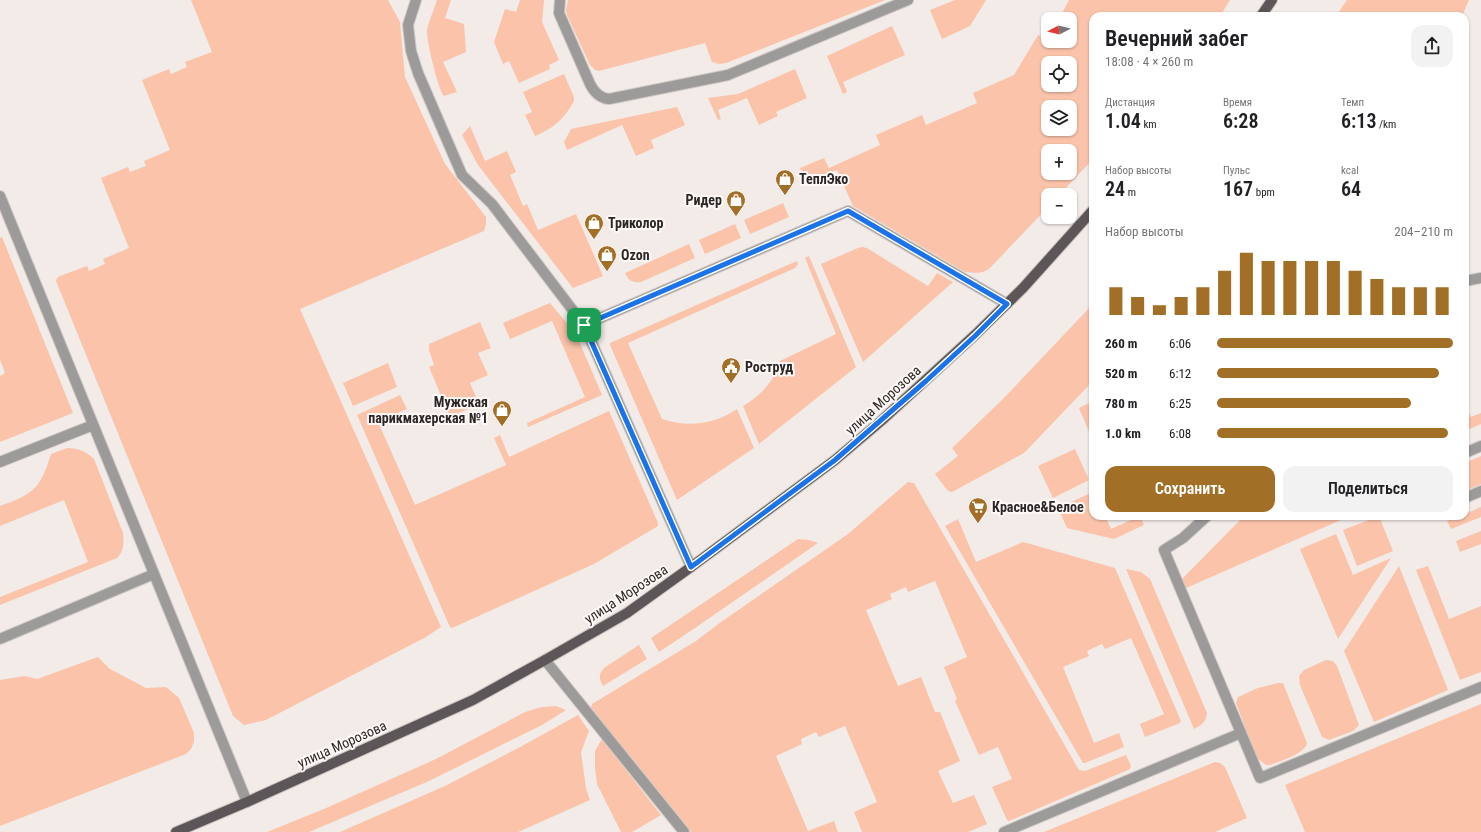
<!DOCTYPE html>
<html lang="ru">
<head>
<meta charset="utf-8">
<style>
  body { margin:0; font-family:"Roboto Condensed",sans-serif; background:#f2f2f2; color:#202124; height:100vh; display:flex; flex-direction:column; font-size:15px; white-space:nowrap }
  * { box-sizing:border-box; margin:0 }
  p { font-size:13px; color:#757577 }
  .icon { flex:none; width:22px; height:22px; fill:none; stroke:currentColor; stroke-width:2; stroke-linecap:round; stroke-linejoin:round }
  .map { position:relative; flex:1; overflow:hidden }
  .side { position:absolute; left:1089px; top:12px; width:380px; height:508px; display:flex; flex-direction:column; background:#fff; border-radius:12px; box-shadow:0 1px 3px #0004 }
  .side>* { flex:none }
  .needle { width:26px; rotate:263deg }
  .tools { position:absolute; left:1041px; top:12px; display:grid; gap:8px }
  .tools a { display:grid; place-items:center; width:36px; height:36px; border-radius:8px; background:#fff; box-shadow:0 1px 3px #0004; font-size:20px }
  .pin { position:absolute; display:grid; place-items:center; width:34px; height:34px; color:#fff; margin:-17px; border-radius:8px; box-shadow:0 2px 6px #0006 }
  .round { display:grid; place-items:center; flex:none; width:42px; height:42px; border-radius:12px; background:#f2f2f2 }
  .headline { display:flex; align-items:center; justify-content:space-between; height:68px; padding:0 16px }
  h1 { font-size:22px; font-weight:600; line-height:30px }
  .metrics { display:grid; grid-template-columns:repeat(3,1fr); gap:6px; height:68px; padding:4px 16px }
  .metrics div { display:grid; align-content:center }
  .metrics b { font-size:20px; font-weight:600 }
  .metrics small { font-size:11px; font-weight:400 }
  .metrics p { font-size:11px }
  .chart { height:112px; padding:8px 16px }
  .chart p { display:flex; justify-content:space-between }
  .chart svg { width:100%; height:72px; margin-top:4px; stroke:#a26f26; stroke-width:6 }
  .action { display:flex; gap:8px; margin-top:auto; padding:8px 16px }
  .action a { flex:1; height:46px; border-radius:12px; background:#a26f26; color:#fff; font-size:16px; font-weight:600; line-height:46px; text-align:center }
  .action a+a { background:#f2f2f2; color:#202124 }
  ul { padding:0 16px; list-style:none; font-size:13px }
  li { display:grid; grid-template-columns:64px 48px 1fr; align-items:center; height:30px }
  li i { height:10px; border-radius:5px; background:#a26f26 }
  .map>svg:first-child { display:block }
  .green { fill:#fac3aa; fill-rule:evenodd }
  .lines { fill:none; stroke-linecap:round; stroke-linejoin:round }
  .minor-casing { stroke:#cec8c5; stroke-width:12 }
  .major-casing { stroke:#cec8c5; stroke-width:12 }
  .minor { stroke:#9d9a9a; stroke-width:10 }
  .major { stroke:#5c5658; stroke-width:10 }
  .route-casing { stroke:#fff; stroke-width:8 }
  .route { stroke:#1a73e8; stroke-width:5 }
  .labels { text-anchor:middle; stroke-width:4; stroke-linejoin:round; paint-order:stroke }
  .poi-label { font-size:14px; font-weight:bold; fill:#2a2726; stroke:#fef9f6; text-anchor:start }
  .street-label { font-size:14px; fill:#2a2726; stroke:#fef9f6 }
</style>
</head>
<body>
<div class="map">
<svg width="1481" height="832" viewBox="0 0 1481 832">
  <rect width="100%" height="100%" fill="#f2ebe8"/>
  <!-- green -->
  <path class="green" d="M 191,0 L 388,0 L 400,22 L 405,77 L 445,164 L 486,217 L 486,224 L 484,231 L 300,309 L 441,627 L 426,637 L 266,720 L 244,725 L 233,716 L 56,281 L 57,278 L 60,276 L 87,266 L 89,271 L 105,264 L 103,259 L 129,248 L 101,178 L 128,167 L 130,172 L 146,166 L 144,161 L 170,150 L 142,80 L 169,69 L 171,74 L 187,67 L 185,62 L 212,52 Z
    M 437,0 L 451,0 L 445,18 L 464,24 L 466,52 L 443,62 L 457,92 L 444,96 C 438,90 426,39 427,30 C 429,20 434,10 437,0 Z
    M 520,0 L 544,0 L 542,22 L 559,60 L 549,65 L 550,69 L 519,83 L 509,61 L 503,64 L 494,42 L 505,9 L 516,12 Z
    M 568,0 L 885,0 L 726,63 L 719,64 L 712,62 L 705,43 L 599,71 L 595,70 L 590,65 L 567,15 L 566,10 Z
    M 955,0 L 986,0 L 970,26 L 942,39 L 930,10 Z
    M 1069,0 L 1230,0 L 1220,16 L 1093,16 L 1093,159 L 1059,195 L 1048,195 L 1048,207 L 989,269 C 982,274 973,273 965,272 L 853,206 L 837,170 L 806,182 L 800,168 L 824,158 L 829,168 L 880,145 L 876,135 L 922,115 L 926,125 L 977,103 L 973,93 L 1014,75 L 1038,35 L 1047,40 L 1048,38 L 1048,41 L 1070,41 L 1070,19 L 1059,19 ZM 1048,63 L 1070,63 L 1070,85 L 1048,85 ZM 1048,107 L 1070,107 L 1070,129 L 1048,129 ZM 1048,151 L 1070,151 L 1070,173 L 1048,173 Z
    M 1347,0 L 1469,0 L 1462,16 L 1336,16 Z
    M 892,26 L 905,55 L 843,82 L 847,92 L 843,94 L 827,56 Z
    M 795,69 L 807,98 L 776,112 L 778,116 L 759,125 L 747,98 L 718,110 L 721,119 L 718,120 L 708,98 L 738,94 Z
    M 564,74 L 574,97 L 574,101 C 564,119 554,128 535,136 L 525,115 L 532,112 L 523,92 Z
    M 677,107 L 685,125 L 651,140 L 654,148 L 636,156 L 622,125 L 567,150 L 564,142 L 571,129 Z
    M 470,126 L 485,161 L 507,151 L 516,172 L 510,175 L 523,206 L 527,204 L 538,230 L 576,214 L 603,276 L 573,288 L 478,165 L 462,135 Z
    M 783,203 L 789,217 L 750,234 L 744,220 Z
    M 735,224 L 741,238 L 705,254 L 699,240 Z
    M 2,237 L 73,413 L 0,442 L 0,376 L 5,373 L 0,360 L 0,238 Z
    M 689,244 L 695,258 L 641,282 C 632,283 628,280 625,273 Z
    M 862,247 L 867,248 L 928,286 L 937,273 L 953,282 L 863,362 L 821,264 L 858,248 Z
    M 809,256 L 856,367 L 759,444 L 743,406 C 760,396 775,381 780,361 L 836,334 L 805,258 Z
    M 797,261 L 798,264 L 795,268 L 628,343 L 662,419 C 688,428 715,424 737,409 L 754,448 L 677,500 L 610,345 L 610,343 Z
    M 550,303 L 576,334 L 602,395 L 528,427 L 527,423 L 585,397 L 552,321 L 510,339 L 503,323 Z
    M 1093,304 L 1093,381 L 1024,453 L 952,492 L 948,491 L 935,474 L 958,456 L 952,448 L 1003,399 Z
    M 480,322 L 491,348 L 478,353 L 488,375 L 470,383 L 479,404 L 450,417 L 429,367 L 434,365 L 429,350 L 429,344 Z
    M 388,363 L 397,387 L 353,406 L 343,383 Z
    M 400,395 L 407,409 L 378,422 L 415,505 L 506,465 L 494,438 L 500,435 L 509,457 L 609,411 L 658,523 L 658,526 L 594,564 L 452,628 L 450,627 L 357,415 Z
    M 1093,401 L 1093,441 L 1079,408 Z
    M 1465,404 L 1471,417 L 1481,413 L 1481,424 L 1465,431 Z
    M 67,448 C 77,448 86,451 94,459 L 123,533 C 124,542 124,552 117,558 L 0,605 L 0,597 L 88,562 L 64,500 L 0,526 L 0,506 C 14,501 32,495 40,481 C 45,473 48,463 51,454 Z
    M 1075,449 L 1089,480 L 1053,498 L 1038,466 Z
    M 1481,456 L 1481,484 L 1465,491 L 1465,463 Z
    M 908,482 L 914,483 L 1079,770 L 1085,771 L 1126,755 L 1131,766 L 1130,769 L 1009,821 L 1007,820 L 992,787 L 1012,779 L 998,747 L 979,755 L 955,701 L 957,699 L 944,667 L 967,657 L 935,581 L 908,592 L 906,587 L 890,594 L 892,599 L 866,610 L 898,686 L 921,677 L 935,712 L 940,712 L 960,761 L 938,771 L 953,803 L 974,795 L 987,824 L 968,832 L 862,832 L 854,812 L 877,802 L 845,726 L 819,737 L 816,732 L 801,739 L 802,744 L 776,756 L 808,831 L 834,821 L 838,832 L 691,832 L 591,708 L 592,704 L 696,641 L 721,622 L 848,534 Z
    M 1093,492 L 1093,516 L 1105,516 L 1111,529 L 1140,516 L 1144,525 L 1114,539 L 1067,528 L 1058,508 Z
    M 1481,507 L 1481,517 L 1451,529 L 1447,521 L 1460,516 L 1465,516 L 1465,514 Z
    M 1244,516 L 1350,516 L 1186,588 L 1182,579 Z
    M 1379,516 L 1393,551 L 1357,566 L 1343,530 Z
    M 958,519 L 976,562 L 1023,542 L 1115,568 L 1181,721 L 1180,723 L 1145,737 L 1140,724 L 1164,714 L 1131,638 L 1105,649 L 1102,644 L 1087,651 L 1089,656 L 1063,667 L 1094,743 L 1119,733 L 1124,747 L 1085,763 L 1083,763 L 945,526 Z
    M 1481,531 L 1481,544 L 1460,552 L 1456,541 Z
    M 1336,534 L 1353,575 L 1391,558 L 1338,639 L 1300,549 Z
    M 798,539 L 809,540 L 818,543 L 695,628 L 659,652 L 651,638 Z
    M 1399,566 L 1448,690 L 1374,722 L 1344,651 Z
    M 1428,566 L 1449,619 L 1481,606 L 1481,672 L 1460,680 L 1416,570 Z
    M 1126,569 L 1141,572 L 1150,579 L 1207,713 C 1206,722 1202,725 1194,729 Z
    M 639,645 L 647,659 L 603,686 C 599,679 598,675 604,668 Z
    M 98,657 L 110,669 L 146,688 L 166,687 L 179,698 L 194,733 L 194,742 L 191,749 L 186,754 L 0,826 L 0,680 L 25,676 L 37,679 Z
    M 1326,660 L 1333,661 L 1337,666 L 1359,725 L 1353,731 L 1329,740 L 1322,737 L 1300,685 L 1299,676 L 1304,670 Z
    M 1278,683 L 1283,683 L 1307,743 C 1305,754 1280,761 1270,765 L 1266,765 L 1257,758 L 1236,703 L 1238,697 L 1258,688 Z
    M 1481,704 L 1481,832 L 1305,832 L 1285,785 Z
    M 556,706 L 566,710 L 542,725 L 429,781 L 309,832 L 267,832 L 324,809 L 436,759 L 525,712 L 542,707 Z
    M 578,715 L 589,731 L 581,752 L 586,788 L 590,800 L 518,832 L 340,832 L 445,786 L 522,746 Z
    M 602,739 L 661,815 L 632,832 L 621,832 L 597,784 L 595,768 L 595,751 Z
    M 1215,762 L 1220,763 L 1225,767 L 1247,818 L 1215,832 L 1044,832 Z"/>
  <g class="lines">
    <defs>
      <path id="minor" d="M 416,0 L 408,25 L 411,51 L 418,73 L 462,175 L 492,204 L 584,325 L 691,567
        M 560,0 L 559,13 L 590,84 C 594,92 599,98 609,99 L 728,75 L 908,0
        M 0,196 L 247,802
        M 1465,281 L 1481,278
        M 584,325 L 848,211 L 1007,304
        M 1465,453 L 1481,446
        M 0,462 L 93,425
        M 1465,498 L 1481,491
        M 1207,516 L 1183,538 L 1164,550 L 1260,778 L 1481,687
        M 0,639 L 154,574
        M 545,660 L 684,832
        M 1004,832 L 1241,733"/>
      <path id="major" d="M 1261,16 L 1272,0
        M 176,832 L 247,802 L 473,700 L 545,660 L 627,613 L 691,567 L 835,460 L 881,421 L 975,335 L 1023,288 L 1093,210"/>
    </defs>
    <!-- minor casing -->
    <use href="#minor" class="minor-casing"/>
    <!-- major casing -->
    <use href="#major" class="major-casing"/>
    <!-- minor -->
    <use href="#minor" class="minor"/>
    <!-- major -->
    <use href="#major" class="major"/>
  </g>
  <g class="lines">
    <defs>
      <path id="route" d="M 848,211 L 1007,304 L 975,336 L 926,381 L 835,460 L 691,567 L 584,325 Z"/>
    </defs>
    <!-- route casing -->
    <use href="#route" class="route-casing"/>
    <!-- route -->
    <use href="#route" class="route"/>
  </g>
  <!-- icons -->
  <defs>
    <symbol id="shop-pin" viewBox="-11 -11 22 30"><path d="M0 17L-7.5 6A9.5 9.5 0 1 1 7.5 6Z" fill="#a26f26" stroke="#fef9f6"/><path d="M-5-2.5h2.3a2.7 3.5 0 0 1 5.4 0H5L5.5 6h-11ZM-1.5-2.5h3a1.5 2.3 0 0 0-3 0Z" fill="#fff"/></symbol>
    <symbol id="civic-pin" viewBox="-11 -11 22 30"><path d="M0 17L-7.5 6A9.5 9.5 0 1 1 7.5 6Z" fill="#a26f26" stroke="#fef9f6"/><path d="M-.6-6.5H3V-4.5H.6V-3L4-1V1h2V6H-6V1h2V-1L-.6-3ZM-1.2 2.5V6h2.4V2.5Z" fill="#fff"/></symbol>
    <symbol id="supermarket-pin" viewBox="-11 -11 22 30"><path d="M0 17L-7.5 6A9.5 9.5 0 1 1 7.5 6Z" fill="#a26f26" stroke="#fef9f6"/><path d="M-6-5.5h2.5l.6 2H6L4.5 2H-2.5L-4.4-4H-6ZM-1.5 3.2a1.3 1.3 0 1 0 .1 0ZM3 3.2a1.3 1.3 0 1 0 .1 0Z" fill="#fff"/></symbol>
  </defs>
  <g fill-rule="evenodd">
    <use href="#shop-pin" x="774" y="168" width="22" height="30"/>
    <use href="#shop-pin" x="725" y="189" width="22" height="30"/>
    <use href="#shop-pin" x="583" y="212" width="22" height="30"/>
    <use href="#shop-pin" x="596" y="244" width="22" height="30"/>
    <use href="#civic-pin" x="720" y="356" width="22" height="30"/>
    <use href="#shop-pin" x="491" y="399" width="22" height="30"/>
    <use href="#supermarket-pin" x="967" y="496" width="22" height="30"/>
  </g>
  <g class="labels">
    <!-- poi labels -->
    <g class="poi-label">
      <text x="799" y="184">ТеплЭко</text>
      <text x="722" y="205" text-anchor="end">Ридер</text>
      <text x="608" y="228">Триколор</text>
      <text x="621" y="260">Ozon</text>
      <text x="745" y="372">Роструд</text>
      <text x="488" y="407" text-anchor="end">Мужская<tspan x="488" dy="16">парикмахерская №1</tspan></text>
      <text x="992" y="512">Красное&amp;Белое</text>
    </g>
    <!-- street labels -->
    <g class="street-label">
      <text transform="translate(883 400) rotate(-42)" y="5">улица Морозова</text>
      <text transform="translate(626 594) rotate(-33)" y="5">улица Морозова</text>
      <text transform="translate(342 744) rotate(-24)" y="5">улица Морозова</text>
    </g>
  </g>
</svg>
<div class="tools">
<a><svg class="needle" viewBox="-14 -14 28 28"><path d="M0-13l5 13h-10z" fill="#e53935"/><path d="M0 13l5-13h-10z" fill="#757577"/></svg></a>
<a><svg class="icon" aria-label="locate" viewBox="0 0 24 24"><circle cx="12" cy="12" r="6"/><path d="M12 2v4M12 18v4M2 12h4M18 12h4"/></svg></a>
<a><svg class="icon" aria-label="layers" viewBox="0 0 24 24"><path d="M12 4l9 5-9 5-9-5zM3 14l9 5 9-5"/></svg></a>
<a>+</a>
<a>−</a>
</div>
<div class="pin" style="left:584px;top:325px;background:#1e9e55"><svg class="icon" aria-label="arrive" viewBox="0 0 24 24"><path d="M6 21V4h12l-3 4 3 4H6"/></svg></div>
<section class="side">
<div class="headline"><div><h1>Вечерний забег</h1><p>18:08 · 4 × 260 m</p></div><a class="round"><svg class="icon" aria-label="share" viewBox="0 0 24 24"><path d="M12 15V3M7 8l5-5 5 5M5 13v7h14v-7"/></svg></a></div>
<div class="metrics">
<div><p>Дистанция</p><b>1.04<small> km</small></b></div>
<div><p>Время</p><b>6:28</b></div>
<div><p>Темп</p><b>6:13<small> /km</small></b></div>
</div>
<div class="metrics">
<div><p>Набор высоты</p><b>24<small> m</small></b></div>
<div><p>Пульс</p><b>167<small> bpm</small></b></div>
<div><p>kcal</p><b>64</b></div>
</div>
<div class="chart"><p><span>Набор высоты</span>204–210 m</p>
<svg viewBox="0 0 160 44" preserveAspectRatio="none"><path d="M5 44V27M15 44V33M25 44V38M35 44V33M45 44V27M55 44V17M65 44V6M75 44V11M85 44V11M95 44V11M105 44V11M115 44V17M125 44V22M135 44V27M145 44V27M155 44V27"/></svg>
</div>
<ul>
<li><b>260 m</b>6:06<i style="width:100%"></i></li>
<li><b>520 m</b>6:12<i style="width:94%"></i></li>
<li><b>780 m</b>6:25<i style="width:82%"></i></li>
<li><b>1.0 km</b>6:08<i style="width:98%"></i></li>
</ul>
<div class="action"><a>Сохранить</a><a>Поделиться</a></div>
</section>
</div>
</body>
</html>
